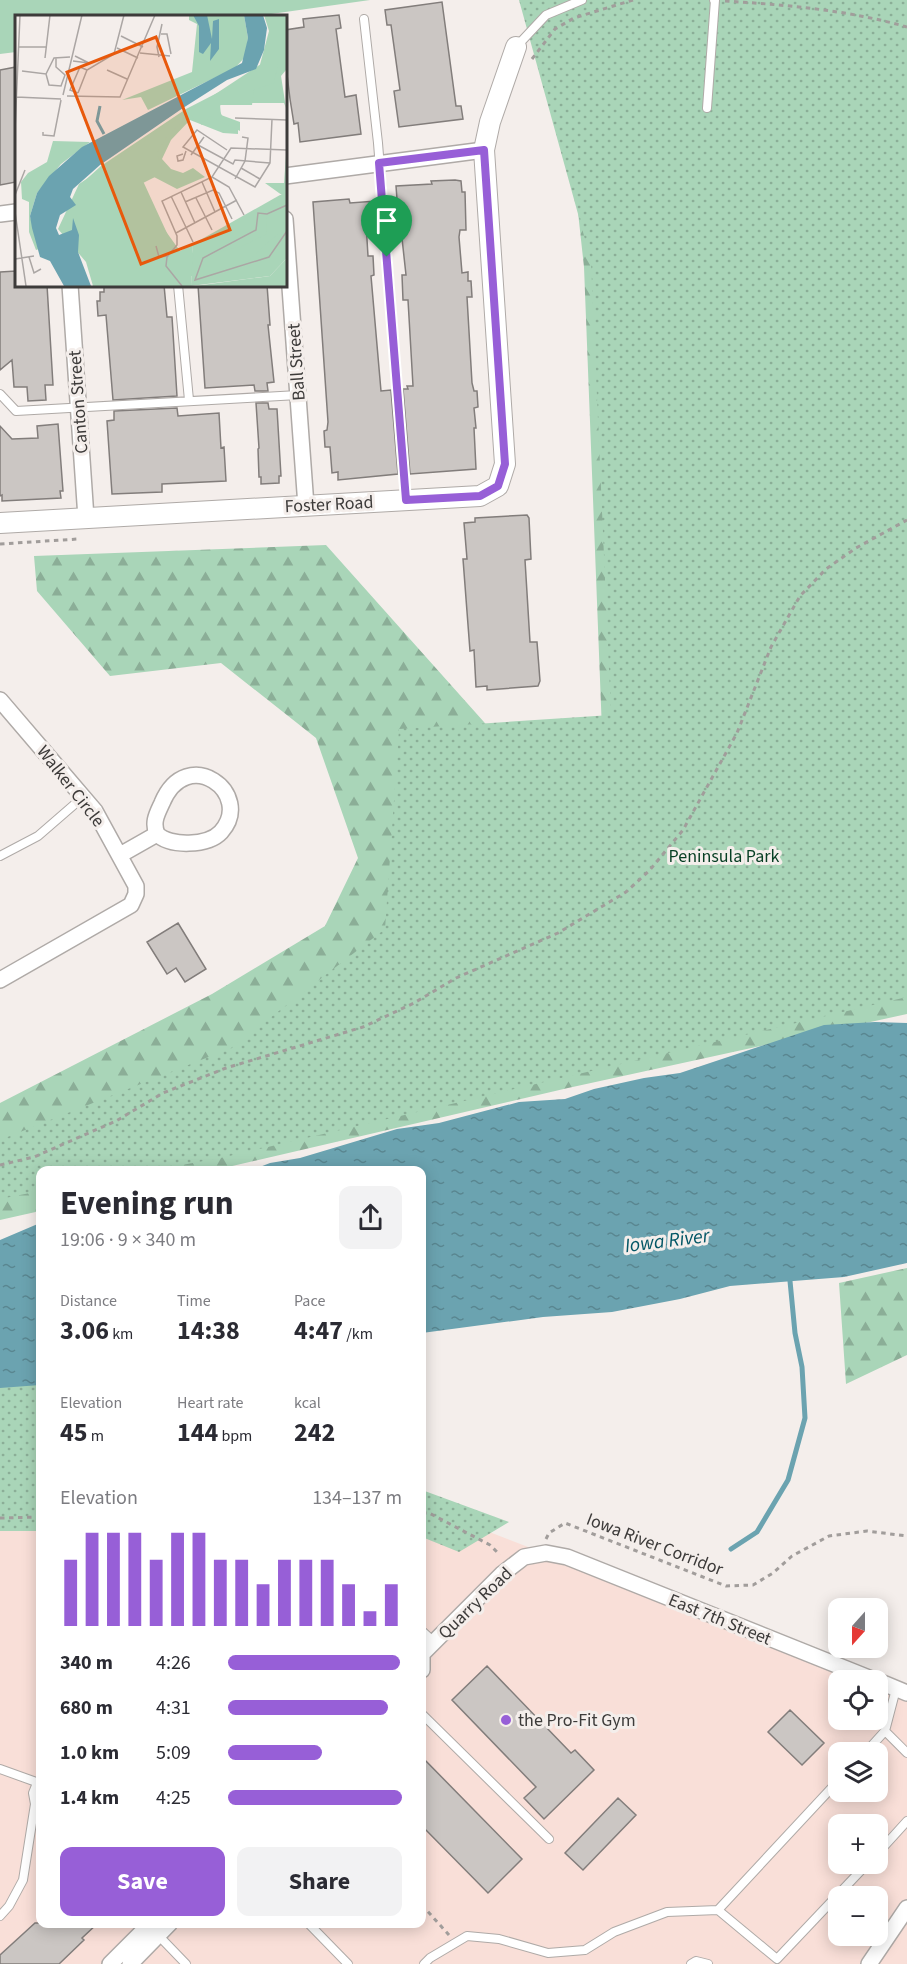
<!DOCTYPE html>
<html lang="en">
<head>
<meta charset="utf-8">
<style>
  body { margin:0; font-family:"Source Sans 3",sans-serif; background:#f2f2f3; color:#2b2b33; height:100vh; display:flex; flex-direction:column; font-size:22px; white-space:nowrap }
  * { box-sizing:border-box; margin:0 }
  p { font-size:20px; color:#7c7c81 }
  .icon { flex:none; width:33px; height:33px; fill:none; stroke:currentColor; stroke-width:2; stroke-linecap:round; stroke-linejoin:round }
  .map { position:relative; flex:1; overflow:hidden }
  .panel { position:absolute; left:36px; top:1166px; width:390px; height:762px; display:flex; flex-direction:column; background:#fff; border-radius:12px; box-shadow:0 3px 15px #0003 }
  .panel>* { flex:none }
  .needle { width:39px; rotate:201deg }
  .controls { position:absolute; left:828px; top:1598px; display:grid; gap:12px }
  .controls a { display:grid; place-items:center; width:60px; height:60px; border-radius:12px; background:#fff; box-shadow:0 3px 15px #0003; font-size:30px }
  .pin { position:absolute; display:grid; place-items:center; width:51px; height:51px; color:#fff; margin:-62px -26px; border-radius:50% 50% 50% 0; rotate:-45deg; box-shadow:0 0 6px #0007 }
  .pin .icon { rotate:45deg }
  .round { display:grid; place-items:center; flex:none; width:63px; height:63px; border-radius:12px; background:#f2f2f3 }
  .headline { display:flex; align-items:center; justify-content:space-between; height:102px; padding:0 24px }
  h1 { font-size:33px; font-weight:700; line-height:45px }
  .metrics { display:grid; grid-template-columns:repeat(3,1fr); gap:9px; height:102px; padding:6px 24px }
  .metrics div { display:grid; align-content:center }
  .metrics b { font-size:26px; font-weight:700 }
  .metrics small { font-size:16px; font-weight:400 }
  .metrics p { font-size:16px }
  .chart { height:168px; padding:12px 24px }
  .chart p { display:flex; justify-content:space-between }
  .chart svg { width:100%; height:108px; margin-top:6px; stroke:#975fd7; stroke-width:6 }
  .cta { display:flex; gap:12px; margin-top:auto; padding:12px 24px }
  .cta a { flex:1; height:69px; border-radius:12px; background:#975fd7; color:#fff; font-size:24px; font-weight:700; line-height:69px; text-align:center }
  .cta a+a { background:#f2f2f3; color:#2b2b33 }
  ul { padding:0 24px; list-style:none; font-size:20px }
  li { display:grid; grid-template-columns:96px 72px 1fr; align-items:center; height:45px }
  li i { height:15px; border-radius:8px; background:#975fd7 }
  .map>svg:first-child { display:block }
  .commercial { fill:#f9dfd8; fill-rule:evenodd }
  .grass { fill:#a9d5b8 }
  .forest { fill:url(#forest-firs) }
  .park { fill:url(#park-dots) }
  .water { fill:url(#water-ripples) }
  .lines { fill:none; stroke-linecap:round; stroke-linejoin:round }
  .stream { stroke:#6ba3b0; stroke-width:5 }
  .building { fill:#cbc6c3; stroke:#827d7b; stroke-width:1.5 }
  .service-casing { stroke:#afaaa7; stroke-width:10 }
  .minor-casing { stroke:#afaaa7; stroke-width:18 }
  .tertiary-casing { stroke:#afaaa7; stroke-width:22 }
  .path { stroke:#a19d9b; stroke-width:3; stroke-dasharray:4.5 4.5; stroke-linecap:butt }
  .service { stroke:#fff; stroke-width:8 }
  .minor { stroke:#fff; stroke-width:15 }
  .tertiary { stroke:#fff; stroke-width:20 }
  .route-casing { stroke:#fff; stroke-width:12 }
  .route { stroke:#975fd7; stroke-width:8 }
  .poi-dot { fill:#975fd7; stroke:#f4eeeb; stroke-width:2 }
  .labels { text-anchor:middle; stroke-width:6; stroke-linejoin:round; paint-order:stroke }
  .street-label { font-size:18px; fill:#3d3b3a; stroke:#f4eeeb }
  .park-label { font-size:18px; fill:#063e23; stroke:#f4eeeb }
  .poi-label { font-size:18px; fill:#3d3b3a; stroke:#f4eeeb; text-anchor:start }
  .water-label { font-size:20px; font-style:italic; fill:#025665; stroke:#f4eeeb }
  .inset-river { fill:none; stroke:#6ba3b0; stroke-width:3 }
  .inset-road { fill:none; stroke:#aba6a4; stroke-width:1.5 }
  .view { fill:#e8590c; fill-opacity:0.15; stroke:#e8590c; stroke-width:3 }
  .inset-edge { fill:none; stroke:#3d3b3a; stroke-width:3 }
</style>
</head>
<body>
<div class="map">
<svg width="907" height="1964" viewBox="0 0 907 1964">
  <defs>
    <pattern id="forest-firs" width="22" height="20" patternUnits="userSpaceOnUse" patternTransform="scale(1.5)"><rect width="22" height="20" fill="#a9d5b8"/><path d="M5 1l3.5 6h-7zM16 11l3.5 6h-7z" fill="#8bae97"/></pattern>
    <pattern id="park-dots" width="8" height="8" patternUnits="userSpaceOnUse" patternTransform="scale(1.5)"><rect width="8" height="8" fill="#a9d5b8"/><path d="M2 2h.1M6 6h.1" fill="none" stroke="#8bae97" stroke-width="1.8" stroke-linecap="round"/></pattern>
    <pattern id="water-ripples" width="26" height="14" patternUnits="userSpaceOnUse" patternTransform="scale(1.5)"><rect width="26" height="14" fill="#6ba3b0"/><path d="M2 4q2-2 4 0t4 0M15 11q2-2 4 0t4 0" fill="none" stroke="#598690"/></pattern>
  </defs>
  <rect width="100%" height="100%" fill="#f4eeeb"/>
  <!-- commercial -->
  <path class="commercial" d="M 0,1446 L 40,1446 L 40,1923 L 422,1923 L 422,1506 L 873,1680 L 838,1680 L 838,1719 L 878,1719 L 878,1682 L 907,1693 L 907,1964 L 0,1964 ZM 838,1752 L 878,1752 L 878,1791 L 838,1791 ZM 838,1824 L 878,1824 L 878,1863 L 838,1863 ZM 838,1896 L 878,1896 L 878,1935 L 838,1935 Z"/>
  <!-- grass -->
  <path class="grass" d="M 0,0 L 370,0 L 257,16 L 16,16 L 16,52 L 0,54 Z"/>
  <!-- forest -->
  <path class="forest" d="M 562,66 L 907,604 L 907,1014 L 568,1088 L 215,1170 L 40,1170 L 40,1211 L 0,1220 L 0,1103 L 212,994 L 325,926 L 358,858 L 316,738 L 221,663 L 110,676 L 37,591 L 34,556 L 326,545 L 492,731 L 602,731 L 584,267 Z
    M 907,1268 L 907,1355 L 846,1384 L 839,1283 Z"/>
  <!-- park -->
  <path class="park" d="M 519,0 L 907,0 L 907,997 L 225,1157 L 155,1170 L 40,1170 L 40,1191 L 0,1199 L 0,1140 L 231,1048 L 385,929 L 399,729 L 611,715 L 591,261 Z
    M 40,1369 L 40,1531 L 0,1531 L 0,1372 Z
    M 422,1490 L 509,1522 L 459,1552 L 422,1537 Z"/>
  <!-- water -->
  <path class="water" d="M 875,1022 L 907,1023 L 907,1263 L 844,1277 L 730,1286 L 680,1299 L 612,1312 L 543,1317 L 422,1333 L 422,1170 L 252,1170 L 270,1163 L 300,1158 L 397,1129 L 439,1123 L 519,1102 L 565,1099 L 594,1089 L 644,1078 L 680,1073 L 824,1025 Z
    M 40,1223 L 40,1385 L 0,1388 L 0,1240 Z"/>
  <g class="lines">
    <!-- stream -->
    <path class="stream" d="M 731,1549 L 757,1532 L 788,1480 L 805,1418 L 802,1367 L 795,1333 L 790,1281"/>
  </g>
  <!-- building -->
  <path class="building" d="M 442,2 L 456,106 L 461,106 L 463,119 L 399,127 L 394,91 L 400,90 L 391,25 L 387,25 L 385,10 Z
    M 339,15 L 341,28 L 336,29 L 345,97 L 356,95 L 361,134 L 300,142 L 298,123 L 294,124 L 290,99 L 285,58 L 285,30 L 304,27 L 303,19 Z
    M 16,67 L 16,182 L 0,185 L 0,70 Z
    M 455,180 L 461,181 L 462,192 L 465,192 L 466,230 L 460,230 L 459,237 L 462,273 L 468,272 L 468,281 L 471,281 L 472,297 L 467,297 L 472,383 L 474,391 L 477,391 L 478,407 L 474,408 L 476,428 L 474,428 L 476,469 L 410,474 L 403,389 L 408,389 L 407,386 L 413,386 L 408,300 L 403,300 L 402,275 L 406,275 L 400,220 L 390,221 L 388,200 L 397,199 L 396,186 L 432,184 L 431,181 Z
    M 349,199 L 350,203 L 376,201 L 378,222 L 366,223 L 368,256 L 373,256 L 374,275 L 371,276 L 381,391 L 391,390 L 398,474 L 338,480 L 338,472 L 332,473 L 330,447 L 325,447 L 324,431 L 327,430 L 328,422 L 313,202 Z
    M 16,271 L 16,285 L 47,285 L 53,385 L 45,385 L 46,400 L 28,401 L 27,387 L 14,387 L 12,360 L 0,370 L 0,272 Z
    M 104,285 L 164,285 L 167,317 L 172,317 L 177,396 L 113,400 L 106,315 L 98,316 L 97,301 L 100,301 L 100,292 L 104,292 Z
    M 198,285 L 267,285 L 270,325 L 268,325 L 274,382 L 267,383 L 268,391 L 255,391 L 254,385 L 205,388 Z
    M 256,403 L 268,403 L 269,409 L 277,409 L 281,476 L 279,476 L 279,483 L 261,484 L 261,477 L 259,477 L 258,449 L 259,448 Z
    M 177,408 L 178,416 L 219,413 L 221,448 L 224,447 L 226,481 L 162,484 L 162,492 L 112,494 L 107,421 L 114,420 L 114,411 Z
    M 58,424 L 63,491 L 60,491 L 61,498 L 2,501 L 2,495 L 0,496 L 0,426 L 12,439 L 38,438 L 37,426 Z
    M 527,515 L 529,518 L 531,559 L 525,560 L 530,642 L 537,642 L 540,681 L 538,686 L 487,690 L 487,686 L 476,687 L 474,650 L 470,651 L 463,559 L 467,559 L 464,523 L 475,522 L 475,518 Z
    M 178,923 L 206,969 L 185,982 L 176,968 L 167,974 L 147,942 Z
    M 487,1666 L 571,1753 L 575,1750 L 594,1770 L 544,1819 L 524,1798 L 536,1787 L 452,1700 Z
    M 790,1710 L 824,1743 L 802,1765 L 768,1732 Z
    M 422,1757 L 522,1859 L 488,1893 L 422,1826 Z
    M 618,1798 L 636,1815 L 583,1870 L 565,1853 Z
    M 35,1923 L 98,1923 L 82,1938 L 84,1940 L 59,1964 L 0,1964 L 0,1955 Z"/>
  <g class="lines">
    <defs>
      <path id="service" d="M 364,19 L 378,143 L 406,499
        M 517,46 L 546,15 L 582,0
        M 707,108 L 715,0 L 714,0
        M 178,285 L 189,400
        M 0,394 L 16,411 L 298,395
        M 0,856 L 38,836 L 83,797
        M 422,1631 L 434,1642
        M 896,1689 L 885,1731 L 907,1753
        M 422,1714 L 549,1839
        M 866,1752 L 885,1731
        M 0,1769 L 39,1783
        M 878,1853 L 907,1821
        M 718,1910 L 777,1959 L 868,1863
        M 0,1916 L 9,1906 L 23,1880 L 35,1804 L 33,1793 L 37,1783
        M 308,1923 L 348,1964
        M 158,1935 L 186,1964
        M 424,1964 L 430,1958 L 467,1936 L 499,1939 L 548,1953 L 585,1950 L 614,1932 L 667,1912 L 718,1910 L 838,1781
        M 691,1964 L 696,1961 L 708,1964"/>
      <path id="minor" d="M 285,176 L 484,150
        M 0,214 L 16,212
        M 285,219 L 306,506
        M 70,285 L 86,518
        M 0,700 L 95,811 L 136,886 L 136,894 L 131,905 L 0,980
        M 120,855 L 157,834 C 152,822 157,814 162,803 C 187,743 255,794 221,832 C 208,846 170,847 157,834
        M 422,1670 L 422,1654 L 502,1574 L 524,1557 L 546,1553 L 567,1557 L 874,1680
        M 878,1681 L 907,1693
        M 110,1964 L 151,1923
        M 130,1964 L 170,1923
        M 869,1964 L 907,1908"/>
      <path id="tertiary" d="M 0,523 L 480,496 L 498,486 L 505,464 L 484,150 L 490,122 L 516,47"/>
    </defs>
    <!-- service casing -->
    <use href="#service" class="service-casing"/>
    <!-- minor casing -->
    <use href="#minor" class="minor-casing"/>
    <!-- tertiary casing -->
    <use href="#tertiary" class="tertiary-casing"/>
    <!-- path -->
    <path class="path" d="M 725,1 C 787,5 848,10 907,27
      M 532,59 L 555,29 L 574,18 L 633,0
      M 0,544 L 78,539
      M 0,1165 L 34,1157 L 116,1121 L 163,1093 L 226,1068 L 363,1027 L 414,1003 L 456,978 L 558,933 L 626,892 L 649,871 L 683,830 L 737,733 L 771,647 L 800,596 L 826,569 L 856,548 L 907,520
      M 422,1513 L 429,1513 L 490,1545 L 500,1555
      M 0,1518 L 40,1517
      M 546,1539 L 549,1533 L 565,1523 L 726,1586 L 753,1585 L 773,1573 L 792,1556 L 829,1536 L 867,1531 L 907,1536
      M 422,1905 L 449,1935"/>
    <!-- service -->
    <use href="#service" class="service"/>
    <!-- minor -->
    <use href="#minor" class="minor"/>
    <!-- tertiary -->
    <use href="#tertiary" class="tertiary"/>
  </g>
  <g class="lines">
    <defs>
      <path id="route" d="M 484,150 L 505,464 L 498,486 L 480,496 L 406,500 L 379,163 Z"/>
    </defs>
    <!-- route casing -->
    <use href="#route" class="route-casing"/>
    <!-- route -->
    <use href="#route" class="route"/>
  </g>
  <!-- markers -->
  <circle class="poi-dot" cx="506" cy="1720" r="6"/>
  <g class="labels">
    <!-- street labels -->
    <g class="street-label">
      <text transform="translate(296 362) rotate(-94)" y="6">Ball Street</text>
      <text transform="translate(78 402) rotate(-94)" y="6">Canton Street</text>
      <text transform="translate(329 504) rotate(-3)" y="6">Foster Road</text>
      <text transform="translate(71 786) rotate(52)" y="6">Walker Circle</text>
      <text transform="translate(655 1544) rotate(21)" y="6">Iowa River Corridor</text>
      <text transform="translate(475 1603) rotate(-44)" y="6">Quarry Road</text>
      <text transform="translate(720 1619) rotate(22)" y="6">East 7th Street</text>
    </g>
    <!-- park labels -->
    <g class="park-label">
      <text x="724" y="862">Peninsula Park</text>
    </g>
    <!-- poi labels -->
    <g class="poi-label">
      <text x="518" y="1726">the Pro-Fit Gym</text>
    </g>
    <!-- water labels -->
    <g class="water-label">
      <text transform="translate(667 1240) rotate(-7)" y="7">Iowa River</text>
    </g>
  </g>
  <!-- overview -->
  <g transform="translate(15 15)">
    <rect width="272" height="272" fill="#f4eeeb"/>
    <path d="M 265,180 L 271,180 L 271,244 L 255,261 L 176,271 L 178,229 Z" fill="#a9d5b8"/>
    <path d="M 249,0 L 271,0 L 271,55 L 266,61 L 271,93 L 269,88 L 206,88 L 204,95 L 209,104 L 223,109 L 223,119 L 208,118 L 175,105 L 156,125 L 147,144 L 156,154 L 168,158 L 178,153 L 190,162 L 162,174 L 139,162 L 128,166 L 157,229 L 65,170 L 86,151 L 171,94 L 243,57 L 254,16 ZM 271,140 L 271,183 L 250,168 L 269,168 ZM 271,190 L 268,214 L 232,247 L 198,261 L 173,261 L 176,231 L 180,246 L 187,246 L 203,237 L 227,231 L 252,219 L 251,201 Z" fill="#a9d5b8"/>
    <path d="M 174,0 L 229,0 L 233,23 L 230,42 L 220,53 L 133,95 L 126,82 L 107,85 L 177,57 L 182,9 L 174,5 ZM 246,49 L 263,49 L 259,68 L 239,75 L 237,90 L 205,90 L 206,100 L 225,107 L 225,116 L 195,101 L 187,110 L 175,100 L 152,121 L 142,138 L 148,158 L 128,168 L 147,211 L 165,236 L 178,229 L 176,271 L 78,271 L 71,247 L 43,214 L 64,169 ZM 38,126 L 75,127 L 46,149 L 22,178 L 15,201 L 24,234 L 21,235 L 14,217 L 14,187 L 7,184 L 6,167 L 13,158 L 32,147 ZM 271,244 L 271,271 L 180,271 L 255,261 Z" fill="#a9d5b8"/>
    <path d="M 178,0 L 192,0 L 197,24 L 198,6 L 204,4 L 204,34 L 195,46 L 196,28 L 188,39 L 184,37 L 184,11 ZM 229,0 L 248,0 L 252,13 L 249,35 L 241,54 L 212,65 L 168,93 L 85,150 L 58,174 L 55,182 L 61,190 L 45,200 L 41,213 L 44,220 L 57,215 L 58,203 L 64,220 L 63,237 L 76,271 L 49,271 L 35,246 L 25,242 L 17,213 L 15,201 L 22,178 L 34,161 L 67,132 L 227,48 L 233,23 Z" fill="#6ba3b0"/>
    <path class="inset-river" d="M 85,91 L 82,106 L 89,119"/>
    <path class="inset-road" d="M 146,19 L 152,19 L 156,39M 106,21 L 128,32M 4,32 L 32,32M 102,33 L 123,43M 125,38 L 155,41M 144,42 L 142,32 L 147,9M 30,43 L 35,0M 58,46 L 74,48 L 60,41M 92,55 L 112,64M 7,56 L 31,59 L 39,43 L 55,42M 31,59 L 34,70 L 46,71 L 50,60 L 41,52 L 41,43M 63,78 L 72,55 L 99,39 L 109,0M 63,78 L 55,75 L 65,52 L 72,55M 48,80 L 67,0M 52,81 L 105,82 L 140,0M 1,82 L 46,84M 220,103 L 272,105M 0,115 L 5,0M 28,117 L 28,120 L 39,121 L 46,85M 183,130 L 218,149 L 220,145 L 255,148M 0,131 L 0,174M 212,135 L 182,115 L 168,132 L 240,172 L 255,148 L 257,104M 168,139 L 162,141 L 163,146 L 168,145 L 171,136M 176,140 L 189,122M 226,153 L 245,164M 197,162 L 214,172 L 229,200M 220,164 L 230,146 L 233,123 L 227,122M 187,167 L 200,197M 166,177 L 180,208M 0,180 L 10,155M 156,181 L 178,227M 181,183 L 197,215M 170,187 L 198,175 L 204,178 L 217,204M 272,190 L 252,199 L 243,198 L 241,215 L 188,243 L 180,265 L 254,242 L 272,216M 0,197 L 11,271M 161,218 L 222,185M 141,231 L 144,242 L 153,241M 14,242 L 19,258 L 26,254M 0,244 L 19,241M 167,271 L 151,251 L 152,242 L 162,230 L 162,221 L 147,186 L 197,162 L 216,133 L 272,135"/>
    <path class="view" d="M 141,22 L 215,215 L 126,249 L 52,57 Z"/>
    <rect width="272" height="272" class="inset-edge"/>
  </g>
</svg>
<div class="controls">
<a><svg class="needle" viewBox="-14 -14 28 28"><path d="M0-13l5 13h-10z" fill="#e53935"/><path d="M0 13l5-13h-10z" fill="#7c7c81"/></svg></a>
<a><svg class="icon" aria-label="locate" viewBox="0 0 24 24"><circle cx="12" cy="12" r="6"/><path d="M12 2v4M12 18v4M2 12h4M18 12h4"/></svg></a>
<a><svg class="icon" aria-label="layers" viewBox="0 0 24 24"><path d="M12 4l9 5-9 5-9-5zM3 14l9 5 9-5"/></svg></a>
<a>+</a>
<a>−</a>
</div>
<div class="pin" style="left:387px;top:257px;background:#1e9e55"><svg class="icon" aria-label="arrive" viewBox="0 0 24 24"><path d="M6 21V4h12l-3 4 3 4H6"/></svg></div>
<section class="panel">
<div class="headline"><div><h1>Evening run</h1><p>19:06 · 9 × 340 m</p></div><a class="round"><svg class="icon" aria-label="share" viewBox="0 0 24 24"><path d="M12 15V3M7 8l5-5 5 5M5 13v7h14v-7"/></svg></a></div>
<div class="metrics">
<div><p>Distance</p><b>3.06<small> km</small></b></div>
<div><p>Time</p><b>14:38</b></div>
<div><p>Pace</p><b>4:47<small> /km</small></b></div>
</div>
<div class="metrics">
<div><p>Elevation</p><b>45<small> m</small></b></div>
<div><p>Heart rate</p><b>144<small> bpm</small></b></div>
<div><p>kcal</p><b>242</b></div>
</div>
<div class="chart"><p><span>Elevation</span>134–137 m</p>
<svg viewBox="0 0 160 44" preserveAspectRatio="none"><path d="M5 44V17M15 44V6M25 44V6M35 44V6M45 44V17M55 44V6M65 44V6M75 44V17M85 44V17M95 44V27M105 44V17M115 44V17M125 44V17M135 44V27M145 44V38M155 44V27"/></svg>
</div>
<ul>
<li><b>340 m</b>4:26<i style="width:99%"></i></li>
<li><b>680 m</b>4:31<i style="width:92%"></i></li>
<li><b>1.0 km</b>5:09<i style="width:54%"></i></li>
<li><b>1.4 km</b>4:25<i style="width:100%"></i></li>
</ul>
<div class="cta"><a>Save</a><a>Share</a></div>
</section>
</div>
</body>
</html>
